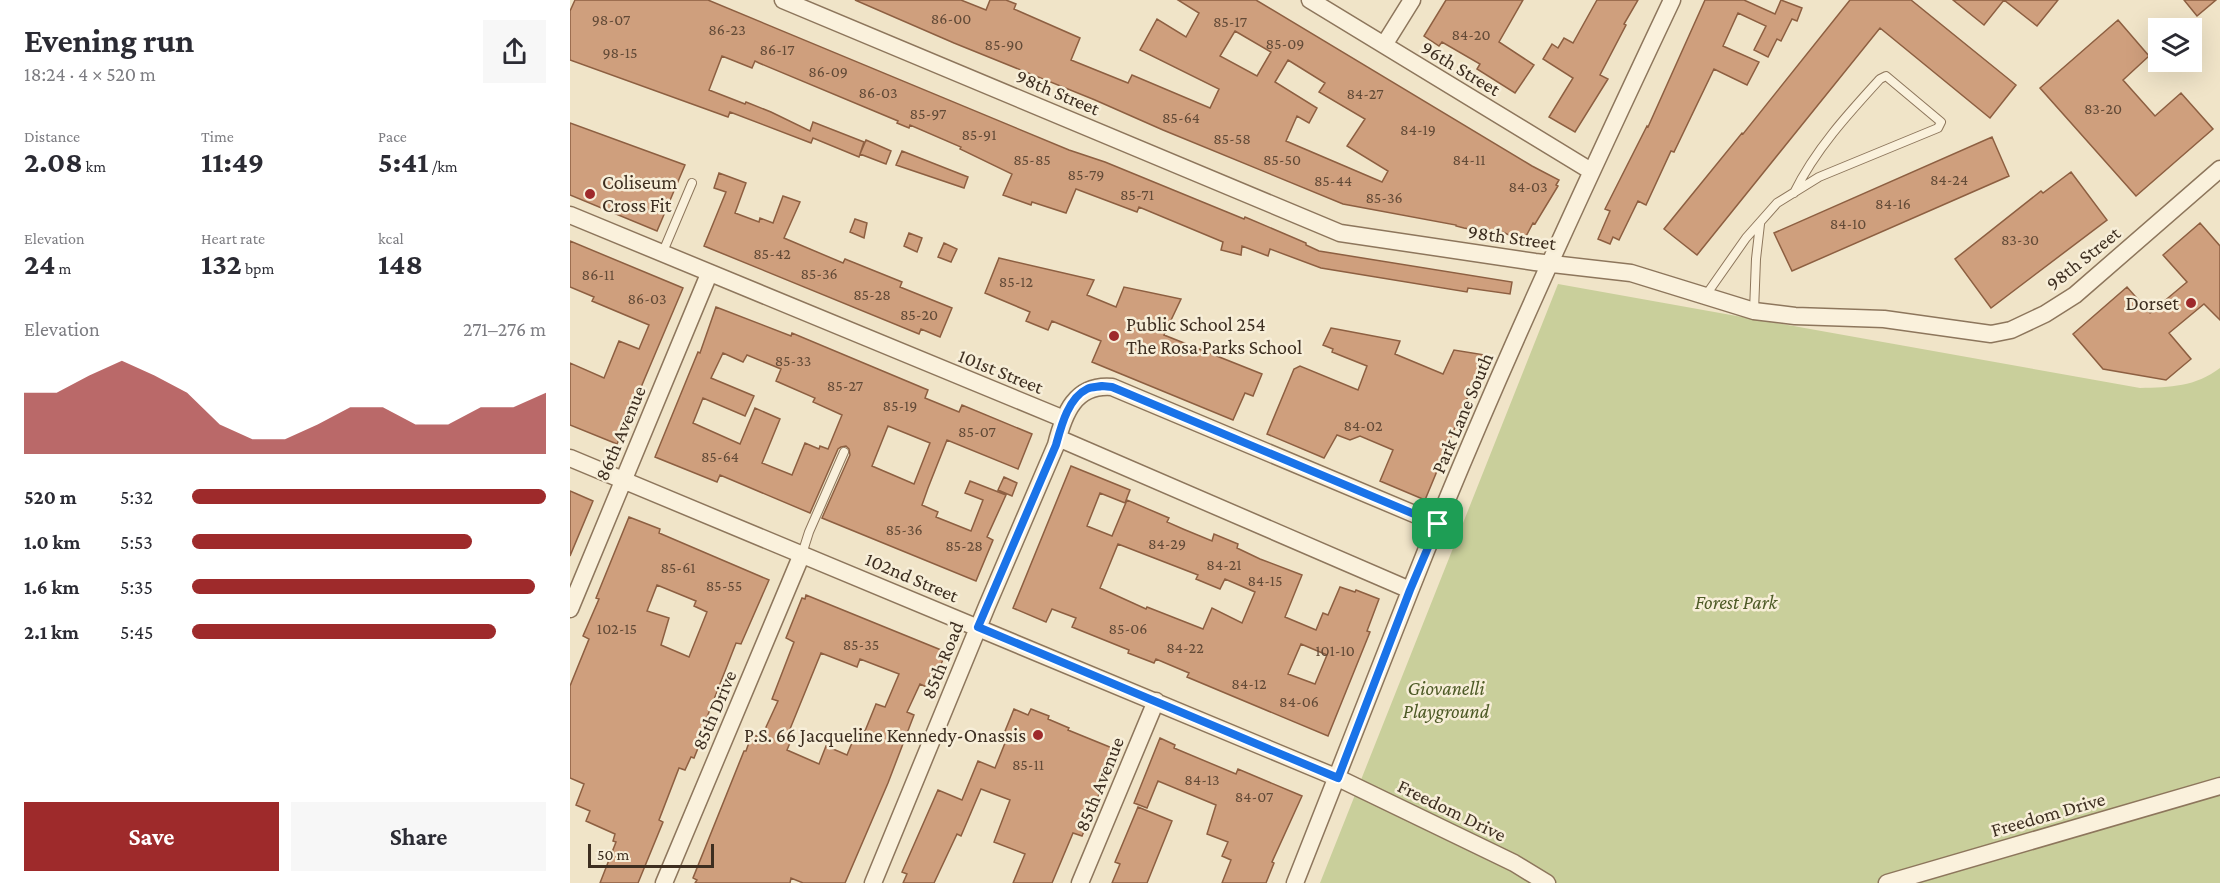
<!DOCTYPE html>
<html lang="en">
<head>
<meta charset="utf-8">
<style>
  body { margin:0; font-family:"Crimson Pro",serif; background:#f7f7f7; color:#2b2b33; height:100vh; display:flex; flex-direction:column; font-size:22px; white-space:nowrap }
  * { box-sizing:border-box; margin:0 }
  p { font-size:20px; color:#7c7c81 }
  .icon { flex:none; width:33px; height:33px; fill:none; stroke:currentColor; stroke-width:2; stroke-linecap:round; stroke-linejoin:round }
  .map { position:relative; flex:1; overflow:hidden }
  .side { display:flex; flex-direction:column; background:#fff; width:570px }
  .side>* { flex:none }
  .fabs { position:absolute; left:1578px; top:18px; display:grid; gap:12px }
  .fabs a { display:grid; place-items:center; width:54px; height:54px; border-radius:0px; background:#fff; box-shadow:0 6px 24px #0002; font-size:30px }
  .scale { position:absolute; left:18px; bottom:15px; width:126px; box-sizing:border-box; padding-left:6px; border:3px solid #3d2e20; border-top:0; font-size:16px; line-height:21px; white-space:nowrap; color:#3d2e20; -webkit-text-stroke:4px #f7eed8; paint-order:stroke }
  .pin { position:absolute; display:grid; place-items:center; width:51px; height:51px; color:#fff; margin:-26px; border-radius:12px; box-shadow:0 3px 9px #0006 }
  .round { display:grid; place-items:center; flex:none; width:63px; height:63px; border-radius:0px; background:#f7f7f7 }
  .head { display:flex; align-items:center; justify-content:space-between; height:102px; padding:0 24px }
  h1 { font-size:33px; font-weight:700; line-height:45px }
  .stats { display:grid; grid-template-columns:repeat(3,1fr); gap:9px; height:102px; padding:6px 24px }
  .stats div { display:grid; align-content:center }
  .stats b { font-size:30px; font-weight:700 }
  .stats small { font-size:16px; font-weight:400 }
  .stats p { font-size:16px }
  .chart { height:168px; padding:12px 24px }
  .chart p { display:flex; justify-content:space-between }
  .chart svg { width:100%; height:108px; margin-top:6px; fill:#9e2a2b; opacity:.7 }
  .cta { display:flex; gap:12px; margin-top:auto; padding:12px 24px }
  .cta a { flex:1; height:69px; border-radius:0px; background:#9e2a2b; color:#fff; font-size:24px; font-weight:700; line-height:69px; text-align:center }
  .cta a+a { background:#f7f7f7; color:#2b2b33 }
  ul { padding:0 24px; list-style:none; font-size:20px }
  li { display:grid; grid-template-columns:96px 72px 1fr; align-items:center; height:45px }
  li i { height:15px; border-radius:8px; background:#9e2a2b }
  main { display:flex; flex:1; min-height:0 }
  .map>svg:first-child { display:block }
  .green { fill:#c9cf9b }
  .building { fill:#cf9f7d; stroke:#8d5f41; stroke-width:1.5; fill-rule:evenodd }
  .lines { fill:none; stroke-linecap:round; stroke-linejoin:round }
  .service-casing { stroke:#8d765c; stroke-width:10 }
  .minor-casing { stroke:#8d765c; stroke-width:19 }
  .service { stroke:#faf1dc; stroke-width:8 }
  .minor { stroke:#faf1dc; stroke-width:16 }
  .route-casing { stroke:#fff; stroke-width:12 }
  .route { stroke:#1a73e8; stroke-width:8 }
  .poi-dot { fill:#9e2a2b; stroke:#f7eed8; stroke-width:2 }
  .labels { text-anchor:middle; stroke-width:5; stroke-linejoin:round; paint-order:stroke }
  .number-label { font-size:16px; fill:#624a37 }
  .street-label { font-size:20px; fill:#3d2e20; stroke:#f7eed8 }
  .poi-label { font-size:20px; fill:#3d2e20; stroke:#f7eed8; text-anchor:start }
  .park-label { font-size:20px; font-style:italic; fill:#4d5a26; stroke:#f7eed8 }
</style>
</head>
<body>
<main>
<section class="side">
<div class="head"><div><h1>Evening run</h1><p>18:24 · 4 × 520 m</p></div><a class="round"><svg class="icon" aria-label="share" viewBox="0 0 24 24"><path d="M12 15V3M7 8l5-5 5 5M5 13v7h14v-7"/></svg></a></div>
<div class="stats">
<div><p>Distance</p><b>2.08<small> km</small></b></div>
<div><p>Time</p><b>11:49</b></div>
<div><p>Pace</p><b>5:41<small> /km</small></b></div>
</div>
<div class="stats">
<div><p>Elevation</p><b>24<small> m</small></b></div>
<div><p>Heart rate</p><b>132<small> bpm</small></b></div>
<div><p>kcal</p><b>148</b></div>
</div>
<div class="chart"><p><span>Elevation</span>271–276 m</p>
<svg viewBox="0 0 160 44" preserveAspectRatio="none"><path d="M0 44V19L10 19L20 12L30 6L40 12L50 19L60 32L70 38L80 38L90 32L100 25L110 25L120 32L130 32L140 25L150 25L160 19V44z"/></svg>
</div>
<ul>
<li><b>520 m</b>5:32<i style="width:100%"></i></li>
<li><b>1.0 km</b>5:53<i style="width:79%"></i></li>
<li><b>1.6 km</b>5:35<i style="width:97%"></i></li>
<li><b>2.1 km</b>5:45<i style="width:86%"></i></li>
</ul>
<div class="cta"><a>Save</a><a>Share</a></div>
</section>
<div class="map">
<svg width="1650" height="883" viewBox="0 0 1650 883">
  <rect width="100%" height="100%" fill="#f0e4c8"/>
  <!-- green -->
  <path class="green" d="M 988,284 L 1570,388 C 1601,387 1625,387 1650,368 L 1650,883 L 750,883 Z"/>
  <!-- building -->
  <path class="building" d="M 5,0 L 138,0 L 499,150 L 535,162 L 674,219 L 675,217 L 736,243 L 736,245 L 749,251 L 942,282 L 940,294 L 898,288 L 897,292 L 751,268 L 700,249 L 698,256 L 672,246 L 671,255 L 651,250 L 653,242 L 569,207 L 567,212 L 506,189 L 496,213 L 462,202 L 461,205 L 433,195 L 442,174 L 390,149 L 391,147 L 340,125 L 339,128 L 327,123 L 328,121 L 189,63 L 185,61 L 182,68 L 152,56 L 139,90 L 175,104 L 176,102 L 201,112 L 240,131 L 243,122 L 294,142 L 289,157 L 243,138 L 241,143 L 160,112 L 158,117 L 0,60 L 0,11 Z
    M 285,0 L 391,0 L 416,10 L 420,0 L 436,0 L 446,4 L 444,9 L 510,38 L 501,60 L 558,83 L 562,75 L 640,108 L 649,89 L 570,50 L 587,19 L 616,37 L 629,13 L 608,0 L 686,0 L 962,166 L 989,180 L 986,185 L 988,186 L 965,224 L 963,223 L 953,242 L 925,228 L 924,234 L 894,228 L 886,226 L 886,225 L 773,204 L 593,130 L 525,100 L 384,43 ZM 665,31 L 701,52 L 687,76 L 650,56 ZM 718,60 L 755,83 L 749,92 L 795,119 L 777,146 L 818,171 L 812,182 L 716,141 L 727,116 L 739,123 L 747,108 L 705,82 Z
    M 876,0 L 953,0 L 929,42 L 964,65 L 945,93 L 907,69 L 910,64 L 872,42 L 869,46 L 854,36 Z
    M 1027,0 L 1068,0 L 1054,24 L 1056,25 L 1030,75 L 1038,79 L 1005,132 L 979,117 L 1003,78 L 973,59 L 982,44 L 988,48 L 994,38 L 1003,43 Z
    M 1135,0 L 1174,0 L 1205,14 L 1211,0 L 1232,8 L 1227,21 L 1222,19 L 1211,41 L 1207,39 L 1198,57 L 1184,50 L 1196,26 L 1168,13 L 1153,46 L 1189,62 L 1177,85 L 1144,69 L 1104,152 L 1101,151 L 1076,205 L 1068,201 L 1049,240 L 1043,237 L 1040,244 L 1028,239 L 1040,211 L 1035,209 L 1077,126 L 1078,127 Z
    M 1280,0 L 1341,0 L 1446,85 L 1420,118 L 1310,28 L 1127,255 L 1094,229 L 1172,133 L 1173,134 Z
    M 1383,0 L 1434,0 L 1414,25 Z
    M 1434,0 L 1488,0 L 1467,26 Z
    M 1614,0 L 1646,0 L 1627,16 Z
    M 1548,20 L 1579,56 L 1553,80 L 1585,116 L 1611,93 L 1643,129 L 1566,196 L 1470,88 Z
    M 0,123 L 115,165 L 87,231 L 0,195 Z
    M 1422,137 L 1439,176 L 1222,271 L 1204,233 Z
    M 296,140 L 321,151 L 316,164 L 290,154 Z
    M 332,151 L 398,177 L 394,188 L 326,165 Z
    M 1501,172 L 1537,220 L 1421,308 L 1385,259 L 1471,191 L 1473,193 Z
    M 149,173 L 176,183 L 165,213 L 189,222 L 190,218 L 203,223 L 213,196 L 230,202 L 214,238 L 273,263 L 275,259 L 332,282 L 330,287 L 382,308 L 370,337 L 351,329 L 349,334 L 134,246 L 156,192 L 144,188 Z
    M 285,219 L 297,223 L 294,238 L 280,232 Z
    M 1630,223 L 1650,246 L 1650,320 L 1634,304 L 1599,333 L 1621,359 L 1596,380 L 1533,369 L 1503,334 L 1557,287 L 1580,313 L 1617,282 L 1593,255 Z
    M 339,233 L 352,238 L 347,252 L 334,246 Z
    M 0,241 L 113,288 L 47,444 L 0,425 L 0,363 L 34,378 L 49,341 L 69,349 L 79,325 L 22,301 L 24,297 L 0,287 Z
    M 374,243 L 387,249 L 381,262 L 368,257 Z
    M 429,258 L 524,280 L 517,295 L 546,307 L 554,287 L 611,299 L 594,335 L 692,374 L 683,396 L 675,393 L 663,420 L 522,362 L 531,341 L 482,321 L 478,330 L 456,321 L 460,312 L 415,293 Z
    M 146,307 L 221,336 L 222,333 L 358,390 L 355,398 L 389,412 L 392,405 L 462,434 L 448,469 L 377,440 L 358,488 L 352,505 L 368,512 L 366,517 L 401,531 L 413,500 L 395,493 L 400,481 L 436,495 L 417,537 L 423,540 L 406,581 L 252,518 L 280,455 L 279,449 L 276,446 L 271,447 L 268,449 L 240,513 L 150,475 L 147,482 L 85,457 L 128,352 L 130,353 ZM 153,353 L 173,362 L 177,355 L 211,369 L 206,381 L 245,398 L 243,402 L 272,415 L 258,449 L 250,446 L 249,449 L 235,443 L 222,475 L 192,463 L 210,419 L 185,408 L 170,444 L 123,423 L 133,398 L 175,416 L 184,396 L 141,378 ZM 318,426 L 360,443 L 344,484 L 302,466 Z
    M 761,328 L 830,341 L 825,354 L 873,374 L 884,350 L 915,355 L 855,500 L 810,481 L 823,450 L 790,436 L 780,440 L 767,435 L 754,458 L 697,434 L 724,369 L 730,366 L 788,390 L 797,366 L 762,352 L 763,349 L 753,345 Z
    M 501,466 L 560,490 L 555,503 L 530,493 L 517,526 L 542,536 L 557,500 L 599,518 L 597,522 L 613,529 L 642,541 L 644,534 L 668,544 L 667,548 L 690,559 L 732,575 L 715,617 L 746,630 L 753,613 L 758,615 L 770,587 L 785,592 L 786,590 L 809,599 L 797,631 L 800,632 L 758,736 L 617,677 L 619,673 L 586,659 L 584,663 L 558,653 L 559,650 L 502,627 L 506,618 L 482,609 L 476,622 L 443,608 ZM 548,544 L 628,575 L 626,579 L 650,589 L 655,579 L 685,592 L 672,623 L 642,608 L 633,629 L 577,607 L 576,609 L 530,588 ZM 731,644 L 757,655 L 745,684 L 718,674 Z
    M 434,477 L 447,483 L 442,496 L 428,490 Z
    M 0,491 L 23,501 L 0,556 Z
    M 59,517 L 90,529 L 89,533 L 199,580 L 171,644 L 166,643 L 132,730 L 135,731 L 124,758 L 121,757 L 115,770 L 109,768 L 89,820 L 93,822 L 68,883 L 30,883 L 46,842 L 43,841 L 45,834 L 16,821 L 20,811 L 6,805 L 14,784 L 0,778 L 0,686 L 19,639 L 13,636 L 29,599 L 26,598 ZM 87,585 L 126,601 L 124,606 L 137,612 L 119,657 L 91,645 L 99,618 L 77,611 Z
    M 236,595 L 376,652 L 361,689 L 350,684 L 337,712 L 344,715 L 318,783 L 275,883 L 233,883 L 221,878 L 220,883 L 125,883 L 127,880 L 123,878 L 174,751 L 176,751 L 182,734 L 191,738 L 208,701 L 202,699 L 224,642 L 216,638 L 232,598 L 235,599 ZM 251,653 L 287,667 L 290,659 L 329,674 L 315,707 L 306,704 L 295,731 L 288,728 L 277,755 L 256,746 L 249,764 L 217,750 L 225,731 L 220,729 Z
    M 444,709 L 458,715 L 461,709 L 479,716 L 478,719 L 499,728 L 498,730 L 547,750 L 512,836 L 503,833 L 482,883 L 443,883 L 455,854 L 424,842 L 440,800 L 411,789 L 391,836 L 387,834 L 364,883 L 333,883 L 337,874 L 332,872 L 368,790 L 392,800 L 408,761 L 425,768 L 435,743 L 431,741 Z
    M 590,738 L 605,745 L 604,748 L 666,774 L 668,769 L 732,796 L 702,862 L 704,863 L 696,883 L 652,883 L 661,860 L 652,856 L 658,842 L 637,834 L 646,805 L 588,781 L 577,808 L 564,803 Z
    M 568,807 L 602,821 L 577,883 L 542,883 L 550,864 L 545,862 Z"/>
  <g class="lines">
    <defs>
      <path id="service" d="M 92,254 L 122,183
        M 1136,295 L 1176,238 L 1207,203 L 1249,177 L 1368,128 L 1371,122 L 1316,76 L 1310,79 C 1278,114 1245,150 1224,193
        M 1184,311 L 1186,259 L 1190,224
        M 232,554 L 239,532 L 274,452"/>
      <path id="minor" d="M 213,0 L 770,233 L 965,262 L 1061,273 L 1184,311 L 1225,316 L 1314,319 L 1421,334 L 1441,330 L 1475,314 L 1505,295 L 1650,169
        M 740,0 L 1021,171
        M 814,45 L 842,0
        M 0,215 L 494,419
        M 488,438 L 840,590
        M 0,458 L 768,778 L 944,863 L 977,883
        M 0,609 L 139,274
        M 94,883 L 232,554
        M 303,883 L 417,606 L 486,445 C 494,413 505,384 542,387 L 868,524
        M 510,883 L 586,701
        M 725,883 C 764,786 801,688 840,591 C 919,391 1010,195 1102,0
        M 1317,883 L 1650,786"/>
    </defs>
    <!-- service casing -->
    <use href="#service" class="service-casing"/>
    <!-- minor casing -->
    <use href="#minor" class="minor-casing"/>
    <!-- service -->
    <use href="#service" class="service"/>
    <!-- minor -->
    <use href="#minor" class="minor"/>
  </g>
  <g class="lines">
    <defs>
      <path id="route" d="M 532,386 L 542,387 L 868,524 L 840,590 L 768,778 L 408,627 L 486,445 C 491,427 498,398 517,389 C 521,387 528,387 532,386 Z"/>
    </defs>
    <!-- route casing -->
    <use href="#route" class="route-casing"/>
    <!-- route -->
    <use href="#route" class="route"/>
  </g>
  <!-- markers -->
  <g class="poi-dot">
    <circle cx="20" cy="194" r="6"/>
    <circle cx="1621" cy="303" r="6"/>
    <circle cx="544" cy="336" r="6"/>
    <circle cx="468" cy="735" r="6"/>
  </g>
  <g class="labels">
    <!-- number labels -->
    <g class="number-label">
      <text x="381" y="24">86-00</text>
      <text x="41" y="25">98-07</text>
      <text x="660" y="27">85-17</text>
      <text x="157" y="35">86-23</text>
      <text x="901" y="40">84-20</text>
      <text x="715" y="49">85-09</text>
      <text x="434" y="50">85-90</text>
      <text x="207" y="55">86-17</text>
      <text x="50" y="58">98-15</text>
      <text x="258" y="77">86-09</text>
      <text x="308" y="98">86-03</text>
      <text x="795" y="99">84-27</text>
      <text x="1533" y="114">83-20</text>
      <text x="358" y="119">85-97</text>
      <text x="611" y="123">85-64</text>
      <text x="848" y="135">84-19</text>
      <text x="409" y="140">85-91</text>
      <text x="662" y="144">85-58</text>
      <text x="462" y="165">85-85</text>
      <text x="712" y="165">85-50</text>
      <text x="899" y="165">84-11</text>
      <text x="516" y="180">85-79</text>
      <text x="1379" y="185">84-24</text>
      <text x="763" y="186">85-44</text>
      <text x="958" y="192">84-03</text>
      <text x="567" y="200">85-71</text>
      <text x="814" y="203">85-36</text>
      <text x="1323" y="209">84-16</text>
      <text x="1278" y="229">84-10</text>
      <text x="1450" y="245">83-30</text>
      <text x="202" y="259">85-42</text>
      <text x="249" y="279">85-36</text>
      <text x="28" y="280">86-11</text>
      <text x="446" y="287">85-12</text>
      <text x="302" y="300">85-28</text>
      <text x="77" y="304">86-03</text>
      <text x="349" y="320">85-20</text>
      <text x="223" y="366">85-33</text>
      <text x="275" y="391">85-27</text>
      <text x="330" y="411">85-19</text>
      <text x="793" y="431">84-02</text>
      <text x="407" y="437">85-07</text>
      <text x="150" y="462">85-64</text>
      <text x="334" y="535">85-36</text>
      <text x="597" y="549">84-29</text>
      <text x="394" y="551">85-28</text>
      <text x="654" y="570">84-21</text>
      <text x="108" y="573">85-61</text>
      <text x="695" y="586">84-15</text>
      <text x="154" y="591">85-55</text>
      <text x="47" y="634">102-15</text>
      <text x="558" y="634">85-06</text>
      <text x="291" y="650">85-35</text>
      <text x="615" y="653">84-22</text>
      <text x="765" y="656">101-10</text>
      <text x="679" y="689">84-12</text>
      <text x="729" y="707">84-06</text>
      <text x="458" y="770">85-11</text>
      <text x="632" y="785">84-13</text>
      <text x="684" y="802">84-07</text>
    </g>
    <!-- street labels -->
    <g class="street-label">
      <text transform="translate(891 68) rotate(31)" y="7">96th Street</text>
      <text transform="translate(488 92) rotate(23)" y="7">98th Street</text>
      <text transform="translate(942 237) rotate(8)" y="7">98th Street</text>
      <text transform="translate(1513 258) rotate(-39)" y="7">98th Street</text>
      <text transform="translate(431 371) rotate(22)" y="7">101st Street</text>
      <text transform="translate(892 413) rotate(-67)" y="7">Park Lane South</text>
      <text transform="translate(50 433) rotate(-67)" y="7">86th Avenue</text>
      <text transform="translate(342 577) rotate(23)" y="7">102nd Street</text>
      <text transform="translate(372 660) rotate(-68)" y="7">85th Road</text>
      <text transform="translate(144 710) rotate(-67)" y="7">85th Drive</text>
      <text transform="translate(529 784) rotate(-68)" y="7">85th Avenue</text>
      <text transform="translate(882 810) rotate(26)" y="7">Freedom Drive</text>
      <text transform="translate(1478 814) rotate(-16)" y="7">Freedom Drive</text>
    </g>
    <!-- poi labels -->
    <g class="poi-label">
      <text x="32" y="189">Coliseum<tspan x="32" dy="23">Cross Fit</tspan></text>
      <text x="1609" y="310" text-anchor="end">Dorset</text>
      <text x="556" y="331">Public School 254<tspan x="556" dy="23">The Rosa Parks School</tspan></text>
      <text x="456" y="742" text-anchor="end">P.S. 66 Jacqueline Kennedy-Onassis</text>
    </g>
    <!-- park labels -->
    <g class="park-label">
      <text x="1166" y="609">Forest Park</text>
      <text x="876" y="695">Giovanelli<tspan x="876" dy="23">Playground</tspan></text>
    </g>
  </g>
</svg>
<div class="fabs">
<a><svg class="icon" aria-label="layers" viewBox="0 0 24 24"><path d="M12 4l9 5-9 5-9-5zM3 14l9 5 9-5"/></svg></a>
</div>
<div class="scale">50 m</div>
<div class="pin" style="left:868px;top:524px;background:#1e9e55"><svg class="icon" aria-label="arrive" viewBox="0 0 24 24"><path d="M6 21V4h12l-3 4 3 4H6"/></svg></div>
</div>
</main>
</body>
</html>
